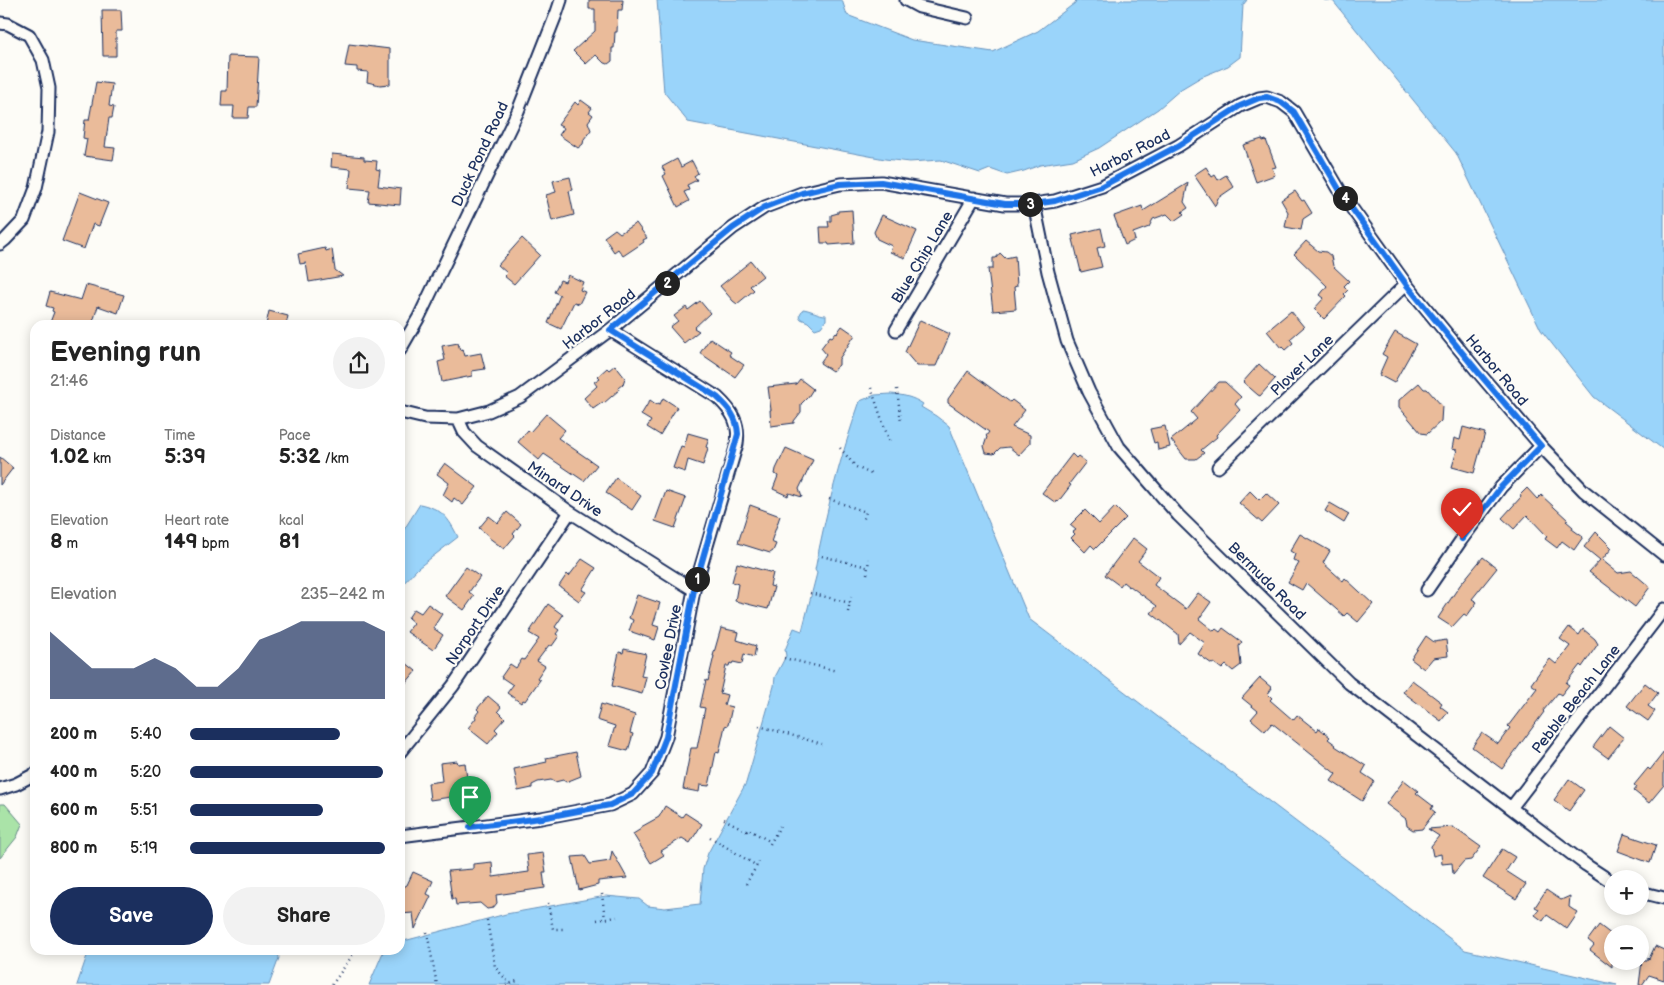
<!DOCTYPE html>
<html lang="en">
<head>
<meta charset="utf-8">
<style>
  body { margin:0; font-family:"Balsamiq Sans",sans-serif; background:#f2f2f2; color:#222; height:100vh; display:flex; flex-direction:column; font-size:19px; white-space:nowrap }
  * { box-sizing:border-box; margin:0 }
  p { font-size:16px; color:#767676 }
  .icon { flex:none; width:28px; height:28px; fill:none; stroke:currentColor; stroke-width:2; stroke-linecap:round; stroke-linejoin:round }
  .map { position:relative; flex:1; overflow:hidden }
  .sheet { position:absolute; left:30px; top:320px; width:375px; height:635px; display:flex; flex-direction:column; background:#fff; border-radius:15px; box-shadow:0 2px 12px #0003 }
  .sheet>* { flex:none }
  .fabs { position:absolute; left:1604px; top:870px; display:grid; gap:10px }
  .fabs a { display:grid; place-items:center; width:45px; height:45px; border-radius:50%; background:#fff; box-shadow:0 2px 12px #0003; font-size:25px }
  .pin { position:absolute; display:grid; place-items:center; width:42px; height:42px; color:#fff; margin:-51px -21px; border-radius:50% 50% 50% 0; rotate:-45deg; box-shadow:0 0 5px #0007 }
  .pin .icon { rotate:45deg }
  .km { position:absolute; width:25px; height:25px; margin:-12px; border-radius:50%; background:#222; color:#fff; font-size:14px; line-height:25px; text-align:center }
  .round { display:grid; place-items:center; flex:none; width:52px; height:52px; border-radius:26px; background:#f2f2f2 }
  .overview { display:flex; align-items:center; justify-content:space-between; height:85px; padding:0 20px }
  h1 { font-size:28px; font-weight:700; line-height:38px }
  .metrics { display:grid; grid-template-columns:repeat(3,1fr); gap:8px; height:85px; padding:5px 20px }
  .metrics div { display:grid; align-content:center }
  .metrics b { font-size:21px; font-weight:700 }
  .metrics small { font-size:14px; font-weight:400 }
  .metrics p { font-size:14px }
  .chart { height:140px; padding:10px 20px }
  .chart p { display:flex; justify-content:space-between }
  .chart svg { width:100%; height:90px; margin-top:5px; fill:#1b2f5e; opacity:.7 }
  .action { display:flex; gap:10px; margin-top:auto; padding:10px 20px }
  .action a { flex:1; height:58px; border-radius:30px; background:#1b2f5e; color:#fff; font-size:20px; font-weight:700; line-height:58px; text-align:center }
  .action a+a { background:#f2f2f2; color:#222 }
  ul { padding:0 20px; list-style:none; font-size:16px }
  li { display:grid; grid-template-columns:80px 60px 1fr; align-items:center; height:38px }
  li i { height:12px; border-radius:6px; background:#1b2f5e }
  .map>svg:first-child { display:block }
  .green { fill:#aae3a8; stroke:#628983 }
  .water { fill:#9ad4fa; stroke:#6792bc }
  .building { fill:#eabb9a; stroke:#1b2f5e }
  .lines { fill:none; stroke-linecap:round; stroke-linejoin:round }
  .street-casing { stroke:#1b2f5e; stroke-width:15 }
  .path { stroke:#1b2f5e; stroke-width:2.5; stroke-dasharray:1 4; stroke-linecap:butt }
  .street { stroke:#fdfcf7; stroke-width:11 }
  .route-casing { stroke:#fff; stroke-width:10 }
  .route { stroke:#1a73e8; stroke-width:6 }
  .labels { text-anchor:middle; stroke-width:4.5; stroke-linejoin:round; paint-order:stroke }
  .street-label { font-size:15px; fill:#1b2f5e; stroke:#fdfcf7 }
</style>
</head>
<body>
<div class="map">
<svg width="1664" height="985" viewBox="0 0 1664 985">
  <rect width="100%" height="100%" fill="#fdfcf7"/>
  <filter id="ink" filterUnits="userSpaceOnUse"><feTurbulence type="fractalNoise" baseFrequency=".02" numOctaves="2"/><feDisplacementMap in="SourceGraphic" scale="10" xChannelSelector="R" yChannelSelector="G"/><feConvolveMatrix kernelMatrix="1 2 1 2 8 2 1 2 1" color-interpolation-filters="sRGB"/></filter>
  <g filter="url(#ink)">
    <!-- green -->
    <path class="green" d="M 0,804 L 5,804 L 22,824 L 17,837 L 0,858 Z"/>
    <!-- water -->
    <path class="water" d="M 657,0 L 842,0 L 847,15 L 912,40 L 993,52 L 1038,31 L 1075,3 L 1076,0 L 1247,0 L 1243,5 L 1240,57 L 1228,66 L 1201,77 L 1181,89 L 1158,109 L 1099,148 L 1073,160 L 1040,165 L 1024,171 L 1007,175 L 990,169 L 980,173 L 941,160 L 909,162 L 885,159 L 688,122 L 664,92 Z
      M 1324,0 L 1664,0 L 1664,450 L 1594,397 L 1541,330 L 1456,153 L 1333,1 Z
      M 803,309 C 811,310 819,315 826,315 L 826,320 L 821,327 L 815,329 L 808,322 L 801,319 L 799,316 Z
      M 891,394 C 903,395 913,397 923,404 L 921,407 L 936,416 L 949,426 L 1029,619 L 1465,950 L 1617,985 L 369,985 L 384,950 L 400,950 L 400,942 L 506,914 L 606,896 L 639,899 L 648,906 L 665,908 L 700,904 L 703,869 L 708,853 L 746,783 L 774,686 L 775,677 L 786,656 L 785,650 L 794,628 L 802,631 L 817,573 L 815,570 C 826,511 840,458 860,401 L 875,395 Z
      M 420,504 C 442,509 448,517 458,537 L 418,568 L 400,587 L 400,536 Z
      M 89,950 L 278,950 L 279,958 L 269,985 L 77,985 Z"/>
    <!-- building -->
    <path class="building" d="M 589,0 L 623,0 L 622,10 L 618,10 L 617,32 L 615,32 L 614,48 L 612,48 L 612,61 L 608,64 L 604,63 L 596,55 L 586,64 L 573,51 L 595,31 L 595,9 L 589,9 Z
      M 102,10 L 121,10 L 122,31 L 116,31 L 116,56 L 103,56 Z
      M 349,44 L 390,49 L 390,84 L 380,85 L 367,82 L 368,72 L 357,71 L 357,67 L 345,66 Z
      M 228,56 L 259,57 L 256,107 L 249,107 L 248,118 L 233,118 L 234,106 L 221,106 L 222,91 L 227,91 Z
      M 96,82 L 112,84 L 109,106 L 114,107 L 112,118 L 109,118 L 105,147 L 115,148 L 113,160 L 84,156 L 87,139 L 83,138 L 85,120 L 89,120 Z
      M 581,100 L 592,108 L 589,112 L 593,115 L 588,122 L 591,130 L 584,139 L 583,144 L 578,148 L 559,135 L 564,128 L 558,125 L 575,102 L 578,105 Z
      M 1262,139 L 1263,141 L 1266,140 L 1276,167 L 1272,168 L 1275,175 L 1256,182 L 1243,145 Z
      M 332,154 L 364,157 L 364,160 L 377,161 L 376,169 L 380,170 L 378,186 L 401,189 L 400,205 L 368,202 L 370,190 L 349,188 L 351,169 L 331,167 Z
      M 677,159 L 681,167 L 692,161 L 698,173 L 694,176 L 697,180 L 687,185 L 689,190 L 684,192 L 689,201 L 678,207 L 663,176 L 666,174 L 662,167 Z
      M 1206,167 L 1212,177 L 1215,175 L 1218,180 L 1226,175 L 1234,187 L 1218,198 L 1215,206 L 1194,175 Z
      M 570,177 L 573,190 L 569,191 L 574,215 L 552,221 L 546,195 L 556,192 L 553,181 Z
      M 1188,183 L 1184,202 L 1188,208 L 1182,212 L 1184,214 L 1174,221 L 1167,214 L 1153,219 L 1149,227 L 1133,233 L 1135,240 L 1125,245 L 1114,216 L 1142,206 L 1143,211 Z
      M 1295,191 L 1302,201 L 1304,200 L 1312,213 L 1303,219 L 1301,230 L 1285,227 L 1288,212 L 1281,200 Z
      M 80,192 L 108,203 L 99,226 L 93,224 L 84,249 L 62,241 Z
      M 852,210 L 854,243 L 829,245 L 828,243 L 821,243 L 820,227 L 829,227 L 828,221 L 831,221 L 831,215 L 838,213 L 838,211 Z
      M 882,215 L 917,231 L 905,258 L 890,252 L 892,246 L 877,239 L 874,232 Z
      M 636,223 L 647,238 L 643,240 L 644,242 L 623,256 L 618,249 L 614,252 L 604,237 L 615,229 L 620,233 Z
      M 1101,228 L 1105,246 L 1097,248 L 1102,267 L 1081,272 L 1072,235 Z
      M 522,238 L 540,255 L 514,284 L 504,276 L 507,273 L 498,265 Z
      M 1306,241 L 1318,251 L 1326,252 L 1331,256 L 1333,266 L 1349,281 L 1344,286 L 1348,290 L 1344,294 L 1346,296 L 1324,319 L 1314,309 L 1324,298 L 1320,295 L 1327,286 L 1294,254 Z
      M 325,248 L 326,251 L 332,249 L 335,270 L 343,276 L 309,282 L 306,263 L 300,264 L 298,254 Z
      M 1000,253 L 1005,258 L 1015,256 L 1017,286 L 1014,287 L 1016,309 L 993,311 L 988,269 L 993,269 L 993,258 L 996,258 Z
      M 751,261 L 763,276 L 750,286 L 754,290 L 737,304 L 733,301 L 720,286 Z
      M 568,275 L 583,282 L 580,290 L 585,292 L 579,304 L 574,302 L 561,329 L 548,323 L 560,295 L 554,292 L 560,280 L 565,282 Z
      M 86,285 L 124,295 L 118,313 L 98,306 L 92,325 L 49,325 L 54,312 L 52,311 L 53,308 L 46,306 L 50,292 L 81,300 Z
      M 700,301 L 710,313 L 694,328 L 699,331 L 684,343 L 670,327 L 678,321 L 674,316 L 686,307 L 688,310 Z
      M 269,311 L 288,316 L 286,325 L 266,325 Z
      M 1291,311 L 1304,327 L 1290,339 L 1293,343 L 1285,350 L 1282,347 L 1281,348 L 1267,331 Z
      M 920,320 L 950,334 L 936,366 L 917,366 L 905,352 Z
      M 842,326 L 855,335 L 839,359 L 839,365 L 832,371 L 820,363 L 826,354 L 821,348 L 830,336 L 832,337 L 836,332 L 837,333 Z
      M 1395,332 L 1416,344 L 1394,383 L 1379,375 L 1387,357 L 1382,354 Z
      M 710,338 L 731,352 L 729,355 L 744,365 L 735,377 L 700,353 Z
      M 458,343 L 460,350 L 463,349 L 465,356 L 481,353 L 485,369 L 472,371 L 472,376 L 442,382 L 438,362 L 445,360 L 442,346 Z
      M 1259,364 L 1275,379 L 1260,396 L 1258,395 L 1243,382 Z
      M 615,365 L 625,378 L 623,384 L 618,388 L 619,390 L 604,403 L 603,402 L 593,409 L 584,398 L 597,386 L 594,382 L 600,378 L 598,376 L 607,368 L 609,370 Z
      M 968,371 L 1010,402 L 1012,400 L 1025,410 L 1012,427 L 1030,435 L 1030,443 L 1019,455 L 1009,447 L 1000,448 L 994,454 L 986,453 L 984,446 L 987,437 L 986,436 L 989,432 L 948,403 L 948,399 Z
      M 800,379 L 813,389 L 808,397 L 801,404 L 801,412 L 794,421 L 794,423 L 771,426 L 770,410 L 771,410 L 768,387 L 796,384 Z
      M 1219,382 L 1225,382 L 1241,397 L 1235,404 L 1240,410 L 1216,435 L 1217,437 L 1201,450 L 1204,453 L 1196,459 L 1186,459 L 1171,440 L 1197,419 L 1191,412 Z
      M 1419,383 L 1424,389 L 1427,389 L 1442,406 L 1441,421 L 1427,434 L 1421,433 L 1399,407 L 1399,400 Z
      M 663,398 L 677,407 L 660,435 L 647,427 L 651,421 L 641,415 L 650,400 L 657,405 L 658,403 L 660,404 Z
      M 546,414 L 565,430 L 558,438 L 597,465 L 584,481 L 544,454 L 539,460 L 518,442 L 528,430 L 530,432 Z
      M 1165,426 L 1170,447 L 1158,450 L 1157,442 L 1154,443 L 1150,429 Z
      M 1463,427 L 1485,433 L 1474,473 L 1452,467 L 1457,450 L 1452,449 L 1454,438 L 1460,440 Z
      M 688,433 L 709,439 L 706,447 L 708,448 L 703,465 L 688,460 L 685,472 L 673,468 L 681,446 L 684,447 Z
      M 786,448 L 813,460 L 799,489 L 802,497 L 789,493 L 788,496 L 773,489 L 778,476 L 775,474 L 776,469 Z
      M 1072,454 L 1076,458 L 1078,456 L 1086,462 L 1069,484 L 1071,485 L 1058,502 L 1057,501 L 1056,503 L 1042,493 Z
      M 0,457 L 13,468 L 0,485 Z
      M 445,463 L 477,487 L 463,505 L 454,498 L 452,502 L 443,495 L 449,483 L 437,474 Z
      M 616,478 L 641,496 L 632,510 L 606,493 Z
      M 1527,488 L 1537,499 L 1541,495 L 1568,520 L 1566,521 L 1573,527 L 1572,529 L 1583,537 L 1574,550 L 1562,541 L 1557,548 L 1545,539 L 1547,536 L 1527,515 L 1514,529 L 1502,518 L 1521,497 L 1520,495 Z
      M 666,491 L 686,498 L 675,528 L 655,521 Z
      M 1250,491 L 1259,500 L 1266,493 L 1279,505 L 1262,523 L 1239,503 Z
      M 1330,503 L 1349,514 L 1344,523 L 1325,511 Z
      M 750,505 L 780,516 L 771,542 L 776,544 L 773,551 L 770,553 L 738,543 Z
      M 1115,507 L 1126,518 L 1095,549 L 1091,545 L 1085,552 L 1071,538 L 1075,534 L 1073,532 L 1076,530 L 1070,525 L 1085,510 L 1099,524 Z
      M 507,512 L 521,524 L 513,534 L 515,536 L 504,549 L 488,537 L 489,536 L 479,528 L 489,516 L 498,523 Z
      M 1596,532 L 1612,548 L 1602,560 L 1618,573 L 1631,571 L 1650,587 L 1635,607 L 1589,572 L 1600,560 L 1584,547 Z
      M 1300,534 L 1330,551 L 1323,563 L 1343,581 L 1345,578 L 1373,604 L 1358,622 L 1347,613 L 1344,616 L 1306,583 L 1302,590 L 1288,582 L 1299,563 L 1293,560 L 1295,554 L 1290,551 Z
      M 1133,538 L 1147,549 L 1138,561 L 1159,577 L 1154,585 L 1186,609 L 1198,593 L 1211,602 L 1199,619 L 1214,631 L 1216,629 L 1220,632 L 1223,628 L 1242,642 L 1239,646 L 1241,665 L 1233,671 L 1226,665 L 1222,669 L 1214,663 L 1212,664 L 1198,654 L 1205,643 L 1190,632 L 1179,644 L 1178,634 L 1151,613 L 1157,606 L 1130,586 L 1129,587 L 1123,582 L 1120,586 L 1105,575 Z
      M 1483,557 L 1497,568 L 1472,599 L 1477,602 L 1467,616 L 1464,614 L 1452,627 L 1438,618 L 1460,585 Z
      M 582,559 L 596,568 L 582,590 L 586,592 L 579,601 L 559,586 L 567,574 L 569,576 Z
      M 737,563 L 773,573 L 770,586 L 774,587 L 768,609 L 735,601 L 738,584 L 732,582 Z
      M 466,567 L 480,577 L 469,592 L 474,596 L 464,610 L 445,596 Z
      M 637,595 L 660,603 L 653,625 L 659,627 L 655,640 L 629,631 L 633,620 L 629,618 Z
      M 428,604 L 442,614 L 433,628 L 443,635 L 433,650 L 407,632 L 414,623 L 408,618 L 414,609 L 421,613 Z
      M 548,604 L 563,615 L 555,627 L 559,630 L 556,634 L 559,636 L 552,646 L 549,645 L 537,661 L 545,666 L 537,678 L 540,680 L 525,701 L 523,700 L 521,703 L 507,693 L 513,685 L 501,677 L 510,664 L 516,668 L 522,659 L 524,660 L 539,639 L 529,633 Z
      M 1569,627 L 1579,635 L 1583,629 L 1595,639 L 1598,644 L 1582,667 L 1580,665 L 1566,683 L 1569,685 L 1561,695 L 1558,693 L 1543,711 L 1544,712 L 1502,769 L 1472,747 L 1482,733 L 1498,744 L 1510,728 L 1508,726 L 1537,688 L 1531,684 L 1541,670 L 1550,659 L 1556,664 L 1570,646 L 1560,639 Z
      M 721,628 L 739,632 L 737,640 L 756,646 L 754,657 L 744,654 L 742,664 L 733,662 L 732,664 L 730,663 L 729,666 L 726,666 L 720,693 L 727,695 L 724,705 L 732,707 L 728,725 L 725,726 L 719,753 L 716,752 L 709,786 L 700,785 L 699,792 L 683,789 L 691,748 L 697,748 L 705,708 L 700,707 L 706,680 L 708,681 L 714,656 L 713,656 Z
      M 1426,636 L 1434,642 L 1446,640 L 1448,656 L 1433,658 L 1424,669 L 1411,659 Z
      M 624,649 L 646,654 L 641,676 L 646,677 L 642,694 L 612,686 L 619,652 L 623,653 Z
      M 400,658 L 416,671 L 400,690 Z
      M 1260,678 L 1272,688 L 1268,694 L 1272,698 L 1270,700 L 1293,720 L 1297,715 L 1317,731 L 1319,728 L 1330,737 L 1328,739 L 1336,745 L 1335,746 L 1366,766 L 1362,773 L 1374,781 L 1362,801 L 1331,781 L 1336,774 L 1272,723 L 1265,731 L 1251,719 L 1258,711 L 1242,698 Z
      M 1412,680 L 1442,703 L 1440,706 L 1448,712 L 1441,721 L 1403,692 Z
      M 1645,683 L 1658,693 L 1648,706 L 1655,711 L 1648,721 L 1627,706 Z
      M 488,696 L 501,707 L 498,711 L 505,718 L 495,729 L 498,732 L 488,744 L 468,728 L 476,718 L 475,716 L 479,711 L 477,709 Z
      M 601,704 L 635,715 L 630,733 L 633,734 L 628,751 L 609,746 L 615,726 L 597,720 Z
      M 1609,726 L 1624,738 L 1608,758 L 1593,747 Z
      M 576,752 L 581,776 L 566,782 L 563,780 L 555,782 L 551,780 L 538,782 L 532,785 L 532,788 L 518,791 L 514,769 L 547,762 L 546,758 Z
      M 1664,752 L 1664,785 L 1649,803 L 1634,791 L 1637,787 L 1634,785 L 1648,768 L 1650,770 Z
      M 457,761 L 458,764 L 465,763 L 469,794 L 451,799 L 451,797 L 430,800 L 428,783 L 442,781 L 440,763 Z
      M 1569,779 L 1584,790 L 1569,811 L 1554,800 Z
      M 1404,780 L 1418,791 L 1416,793 L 1433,806 L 1431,809 L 1435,812 L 1422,829 L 1413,830 L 1407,826 L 1406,819 L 1386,804 Z
      M 665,806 L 682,817 L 685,813 L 702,824 L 690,843 L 682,838 L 661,851 L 664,855 L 651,863 L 633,834 L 641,829 L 641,827 L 659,817 Z
      M 1453,827 L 1481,847 L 1471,860 L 1464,861 L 1453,874 L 1452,863 L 1442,864 L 1441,854 L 1433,856 L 1431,846 L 1439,836 L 1428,829 Z
      M 1624,834 L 1656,845 L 1650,863 L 1618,851 Z
      M 1502,849 L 1515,857 L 1506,871 L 1526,884 L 1516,899 L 1483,878 Z
      M 612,851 L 627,878 L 598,881 L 598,885 L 579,890 L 572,857 L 585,856 L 590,864 L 610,861 Z
      M 543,853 L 546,872 L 543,872 L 545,888 L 496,895 L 497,903 L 493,908 L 487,909 L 480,903 L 456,905 L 455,899 L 452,899 L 448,871 L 473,869 L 473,864 L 492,862 L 493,877 L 529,872 L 527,855 Z
      M 413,872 L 433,881 L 427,894 L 431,896 L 415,929 L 413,913 L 400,914 L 400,889 L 407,885 Z
      M 1546,890 L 1561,900 L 1570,896 L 1569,907 L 1578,913 L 1567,929 L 1547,915 L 1543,921 L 1535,915 L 1539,909 L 1535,907 Z
      M 1599,925 L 1612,935 L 1612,967 L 1590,950 L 1594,945 L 1588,940 Z
      M 1655,946 L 1664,950 L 1664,980 L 1649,975 L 1642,985 L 1639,985 L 1642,961 L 1647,961 L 1648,958 L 1649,959 Z"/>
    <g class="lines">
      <defs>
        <path id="street" d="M 906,0 L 919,7 L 967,18
          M 0,23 L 8,24 L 29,35 L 43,60 L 49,88 L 48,132 L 36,188 L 24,220 L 5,240 L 0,244
          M 1034,204 L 1048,272 L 1067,341 L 1089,392 L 1119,447 L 1178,515 L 1349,683 L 1511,808 L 1586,865 L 1612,882
          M 896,330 L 974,198
          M 400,350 L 419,317 L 518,111 L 557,12 L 561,0
          M 400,412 L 425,418 L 458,419 L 464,432 L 477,446 L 570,512 L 694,590
          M 458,419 L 489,411 L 520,397 L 610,330 L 733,228 L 765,207 L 802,193 L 840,184 L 881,182 L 1005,204 L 1034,204 L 1055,201 L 1102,186 L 1178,146 L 1240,106 L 1259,98 L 1267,97 L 1281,102 L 1294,112 L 1343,196 L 1406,284 L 1478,372 L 1541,446 L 1584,491 L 1664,555
          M 1218,467 L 1406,284
          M 1427,590 L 1462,539 L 1501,487 L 1541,446
          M 400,752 L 453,686 L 570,512
          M 0,789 L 16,784 L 35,774
          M 1511,808 L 1664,609
          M 400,836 L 541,818 L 610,805 L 633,794 L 652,773 L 666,737 L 694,590 L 737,444 C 740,423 732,411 717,397 L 610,330
          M 1640,892 L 1664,898"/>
      </defs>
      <!-- street casing -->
      <use href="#street" class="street-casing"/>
      <!-- path -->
      <path class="path" d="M 871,388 L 890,443
        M 897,389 L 901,422
        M 840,448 L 856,467 L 871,474
        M 829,499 L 866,512 L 863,521
        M 817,555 L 868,567
        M 867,574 L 869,559
        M 810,593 L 850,603
        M 848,612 L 851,597
        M 784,658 L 837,671
        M 759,726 L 822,744
        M 724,819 L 747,831 L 748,829 L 771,842
        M 710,837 L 757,866
        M 770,844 L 780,826
        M 746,884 L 759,862
        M 602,894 L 605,919
        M 548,903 L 553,929 L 566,929
        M 487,920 L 495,967 L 510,984
        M 597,920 L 617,917
        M 427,932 L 437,985
        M 332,985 L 356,950
        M 506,985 L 520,980"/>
      <!-- street -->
      <use href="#street" class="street"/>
    </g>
  </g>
  <g class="lines" filter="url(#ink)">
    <defs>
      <path id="route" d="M 470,827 L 541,818 L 610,805 L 633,794 L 652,773 L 666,737 L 694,590 L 738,434 C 737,417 729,408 717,397 L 610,330 L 733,228 L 765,207 L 802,193 L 840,184 L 881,182 L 1005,204 L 1034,204 L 1055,201 L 1102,186 L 1178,146 L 1240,106 L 1259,98 L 1267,97 L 1281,102 L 1294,112 L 1343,196 L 1406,284 L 1478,372 L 1541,446 L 1501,487 L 1462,539"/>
    </defs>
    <!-- route casing -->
    <use href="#route" class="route-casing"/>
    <!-- route -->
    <use href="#route" class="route"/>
  </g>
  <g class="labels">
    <!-- street labels -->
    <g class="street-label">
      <text transform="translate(1130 153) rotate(-27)" y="5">Harbor Road</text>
      <text transform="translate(480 154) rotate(-65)" y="5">Duck Pond Road</text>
      <text transform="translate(922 257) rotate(-59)" y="5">Blue Chip Lane</text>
      <text transform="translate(599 319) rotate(-38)" y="5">Harbor Road</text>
      <text transform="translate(1302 365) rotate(-44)" y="5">Plover Lane</text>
      <text transform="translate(1497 370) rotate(50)" y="5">Harbor Road</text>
      <text transform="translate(565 489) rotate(34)" y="5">Minard Drive</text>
      <text transform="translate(1267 581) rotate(45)" y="5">Bermuda Road</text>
      <text transform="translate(475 625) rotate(-56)" y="5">Norport Drive</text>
      <text transform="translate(668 647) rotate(-79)" y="5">Covlee Drive</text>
      <text transform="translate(1576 699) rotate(-52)" y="5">Pebble Beach Lane</text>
    </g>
  </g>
</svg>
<div class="fabs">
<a>+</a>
<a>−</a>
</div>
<div class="pin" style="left:470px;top:827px;background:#1e9e55"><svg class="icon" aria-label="arrive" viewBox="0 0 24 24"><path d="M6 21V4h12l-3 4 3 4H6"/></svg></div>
<div class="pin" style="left:1462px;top:539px;background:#d93025"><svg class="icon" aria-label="check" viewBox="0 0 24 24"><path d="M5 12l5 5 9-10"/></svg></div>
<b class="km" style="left:697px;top:579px">1</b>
<b class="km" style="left:667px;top:283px">2</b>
<b class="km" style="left:1030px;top:204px">3</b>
<b class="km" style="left:1345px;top:198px">4</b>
<section class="sheet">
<div class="overview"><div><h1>Evening run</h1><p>21:46</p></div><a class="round"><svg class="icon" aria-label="share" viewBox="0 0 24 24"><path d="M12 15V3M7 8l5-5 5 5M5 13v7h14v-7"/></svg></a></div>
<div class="metrics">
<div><p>Distance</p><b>1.02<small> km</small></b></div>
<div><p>Time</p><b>5:39</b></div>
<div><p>Pace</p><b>5:32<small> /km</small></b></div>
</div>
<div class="metrics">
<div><p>Elevation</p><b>8<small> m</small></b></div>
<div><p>Heart rate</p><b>149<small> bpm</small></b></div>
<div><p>kcal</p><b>81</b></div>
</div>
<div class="chart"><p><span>Elevation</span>235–242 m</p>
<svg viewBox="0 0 160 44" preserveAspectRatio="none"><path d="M0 44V11L10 20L20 29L30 29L40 29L50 24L60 29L70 38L80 38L90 29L100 15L110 11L120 6L130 6L140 6L150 6L160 11V44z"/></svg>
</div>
<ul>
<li><b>200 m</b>5:40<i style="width:77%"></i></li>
<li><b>400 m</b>5:20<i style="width:99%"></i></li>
<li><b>600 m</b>5:51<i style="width:68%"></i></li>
<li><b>800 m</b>5:19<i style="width:100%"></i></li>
</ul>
<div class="action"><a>Save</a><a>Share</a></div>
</section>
</div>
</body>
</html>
